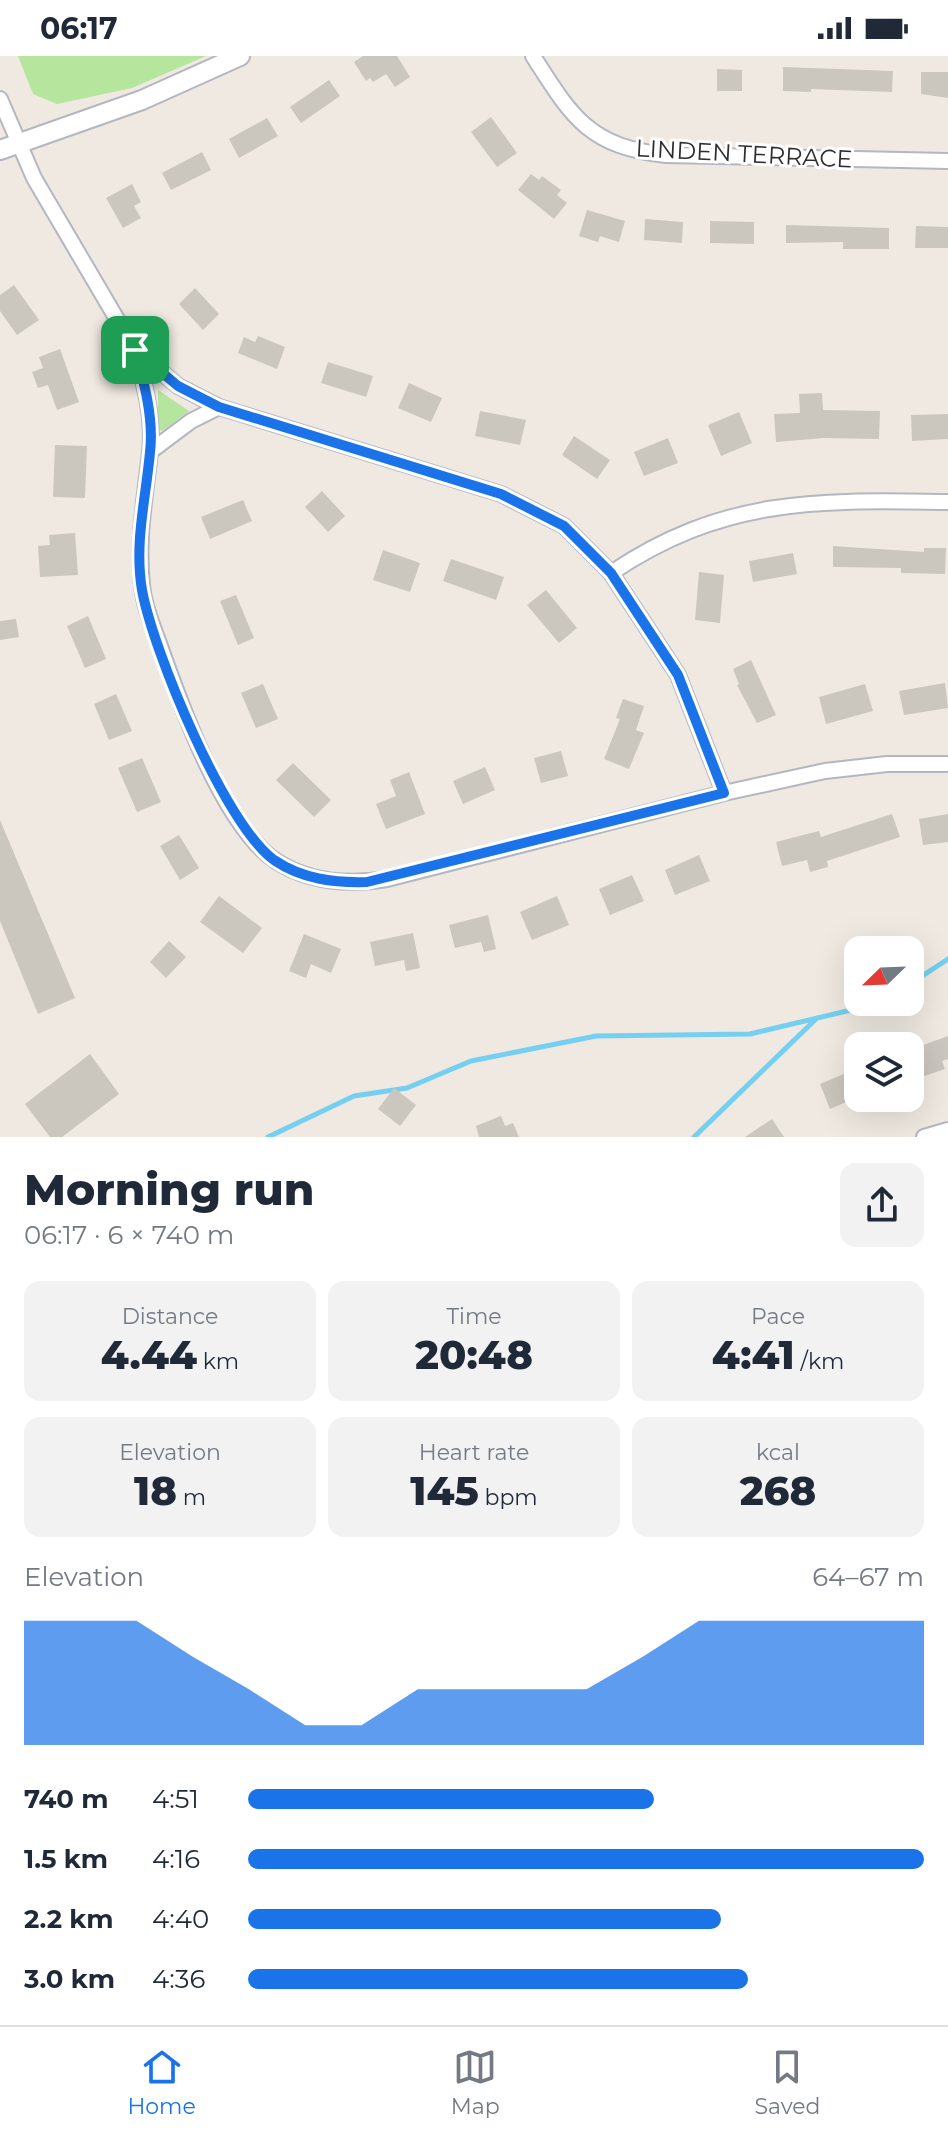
<!DOCTYPE html>
<html lang="en">
<head>
<meta charset="utf-8">
<style>
  body { margin:0; font-family:Montserrat,sans-serif; background:#f2f2f3; color:#1f2937; height:100vh; display:flex; flex-direction:column; font-size:30px; white-space:nowrap }
  * { box-sizing:border-box; margin:0 }
  p { font-size:26px; color:#747a83 }
  .icon { flex:none; width:44px; height:44px; fill:none; stroke:currentColor; stroke-width:2; stroke-linecap:round; stroke-linejoin:round }
  .map { position:relative; height:1081px; overflow:hidden }
  .side { display:flex; flex-direction:column; background:#fff; flex:1 }
  .side>* { flex:none }
  .needle { width:52px; rotate:247deg }
  .controls { position:absolute; left:844px; top:880px; display:grid; gap:16px }
  .controls a { display:grid; place-items:center; width:80px; height:80px; border-radius:16px; background:#fff; box-shadow:0 8px 32px #0002; font-size:40px }
  .pin { position:absolute; display:grid; place-items:center; width:68px; height:68px; color:#fff; margin:-34px; border-radius:16px; box-shadow:0 4px 12px #0006 }
  .round { display:grid; place-items:center; flex:none; width:84px; height:84px; border-radius:16px; background:#f2f2f3 }
  .headline { display:flex; align-items:center; justify-content:space-between; height:136px; padding:0 24px }
  h1 { font-size:44px; font-weight:800; line-height:60px }
  .figures { display:grid; grid-template-columns:repeat(3,1fr); gap:12px; height:136px; padding:8px 24px }
  .figures div { display:grid; align-content:center; border-radius:16px; background:#f2f2f3; text-align:center }
  .figures b { font-size:40px; font-weight:800 }
  .figures small { font-size:22px; font-weight:400 }
  .figures p { font-size:22px }
  .chart { height:224px; padding:16px 24px }
  .chart p { display:flex; justify-content:space-between }
  .chart svg { width:100%; height:144px; margin-top:8px; fill:#1a73e8; opacity:.7 }
  ul { padding:0 24px; list-style:none; font-size:26px }
  li { display:grid; grid-template-columns:128px 96px 1fr; align-items:center; height:60px }
  li i { height:20px; border-radius:10px; background:#1a73e8 }
  .status { display:flex; justify-content:space-between; align-items:center; height:56px; padding:0 40px; background:#fff; direction:ltr }
  .status svg { height:22px; fill:currentColor }
  .dock { display:flex; justify-content:space-around; align-items:center; height:112px; border-top:2px solid #e0e1e3; background:#fff; font-size:22px; color:#747a83 }
  .dock a { display:grid; justify-items:center; gap:4px }
  .dock .active { color:#1a73e8 }
  .map>svg:first-child { display:block }
  .green { fill:#b6e59e }
  .lines { fill:none; stroke-linecap:round; stroke-linejoin:round }
  .stream { stroke:#75cff0; stroke-width:5 }
  .building { fill:#cbc7bf }
  .minor-casing { stroke:#b4b7c1; stroke-width:18 }
  .tertiary-casing { stroke:#b4b7c1; stroke-width:22 }
  .minor { stroke:#fff; stroke-width:14 }
  .tertiary { stroke:#fff; stroke-width:18 }
  .route-casing { stroke:#fff; stroke-width:16 }
  .route { stroke:#1a73e8; stroke-width:10 }
  .labels { text-anchor:middle; stroke-width:6; stroke-linejoin:round; paint-order:stroke }
  .street-label { font-size:24px; fill:#2e2e2e; stroke:#fff }
</style>
</head>
<body>
<div class="status"><b>06:17</b><svg viewBox="0 0 49 12"><path d="M0 12V9h3v3zM5 12V6h3v6zM10 12V3h3v9zM15 12V0h3v12zM26 1h20v11H26zM47 4h2v5h-2z"/></svg></div>
<div class="map">
<svg width="948" height="1081" viewBox="0 0 948 1081">
  <rect width="100%" height="100%" fill="#efe9e1"/>
  <!-- green -->
  <path class="green" d="M 18,0 L 206,0 L 132,32 L 57,48 L 33,38 Z
    M 158,334 L 189,355 L 162,375 L 158,372 Z"/>
  <g class="lines">
    <!-- stream -->
    <path class="stream" d="M 910,928 L 948,903
      M 268,1081 L 354,1040 L 407,1032 L 471,1005 L 596,980 L 750,978 L 885,946
      M 694,1081 L 817,962"/>
  </g>
  <!-- building -->
  <path class="building" d="M 363,0 L 397,0 L 410,21 L 395,31 L 386,18 L 373,26 L 370,22 L 366,25 L 354,6 Z
    M 783,11 L 893,15 L 892,36 L 811,33 L 811,36 L 783,35 Z
    M 717,13 L 742,14 L 742,35 L 717,35 Z
    M 921,16 L 948,16 L 948,42 L 921,38 Z
    M 329,24 L 340,40 L 301,67 L 290,51 Z
    M 491,61 L 517,97 L 497,111 L 471,76 Z
    M 267,62 L 278,80 L 239,102 L 229,83 Z
    M 202,96 L 211,114 L 171,134 L 162,117 Z
    M 531,118 L 539,124 L 542,120 L 561,134 L 557,139 L 567,147 L 554,163 L 518,134 Z
    M 132,128 L 141,146 L 134,150 L 141,162 L 123,172 L 106,142 Z
    M 587,154 L 625,165 L 619,186 L 600,180 L 598,186 L 579,180 Z
    M 645,163 L 683,166 L 682,187 L 644,184 Z
    M 710,165 L 754,166 L 754,188 L 710,187 Z
    M 786,169 L 889,172 L 889,193 L 843,193 L 843,186 L 786,187 Z
    M 916,170 L 948,171 L 948,192 L 915,192 Z
    M 14,229 L 39,264 L 17,279 L 0,255 L 0,239 Z
    M 195,232 L 219,258 L 203,274 L 179,248 Z
    M 258,280 L 285,291 L 277,313 L 238,297 L 244,281 L 255,286 Z
    M 60,293 L 79,346 L 57,354 L 48,329 L 38,332 L 32,316 L 43,312 L 39,301 Z
    M 328,306 L 373,320 L 366,341 L 321,327 Z
    M 409,327 L 442,342 L 431,366 L 398,352 Z
    M 822,337 L 823,354 L 880,355 L 879,383 L 824,382 L 776,386 L 774,358 L 800,357 L 799,338 Z
    M 480,355 L 526,364 L 520,389 L 475,380 Z
    M 739,356 L 752,387 L 721,400 L 708,369 Z
    M 948,358 L 948,383 L 912,385 L 911,359 Z
    M 574,380 L 610,404 L 597,423 L 562,399 Z
    M 668,382 L 678,407 L 644,420 L 634,396 Z
    M 55,389 L 87,390 L 85,442 L 53,441 Z
    M 322,435 L 345,460 L 328,476 L 305,451 Z
    M 243,444 L 252,465 L 210,483 L 201,461 Z
    M 75,477 L 78,519 L 40,521 L 38,490 L 50,489 L 49,479 Z
    M 833,490 L 924,496 L 924,492 L 946,492 L 945,518 L 901,517 L 901,512 L 833,511 Z
    M 383,494 L 420,507 L 410,536 L 373,524 Z
    M 793,497 L 797,518 L 753,526 L 749,505 Z
    M 451,503 L 504,521 L 496,544 L 443,525 Z
    M 699,516 L 724,519 L 720,567 L 695,564 Z
    M 546,534 L 577,572 L 559,587 L 527,549 Z
    M 236,539 L 254,582 L 238,589 L 220,545 Z
    M 88,560 L 106,603 L 85,612 L 67,570 Z
    M 16,563 L 19,581 L 0,584 L 0,565 Z
    M 751,604 L 776,659 L 757,667 L 737,629 L 739,628 L 733,613 Z
    M 945,627 L 948,652 L 904,659 L 899,635 Z
    M 263,628 L 278,663 L 256,672 L 241,637 Z
    M 865,628 L 873,655 L 826,668 L 819,641 Z
    M 116,638 L 132,675 L 109,684 L 94,648 Z
    M 623,643 L 644,650 L 636,674 L 644,677 L 629,713 L 604,703 L 620,663 L 616,662 Z
    M 561,695 L 568,720 L 541,727 L 534,702 Z
    M 142,702 L 161,746 L 137,756 L 118,712 Z
    M 293,707 L 331,744 L 314,761 L 276,724 Z
    M 485,711 L 495,734 L 463,748 L 453,725 Z
    M 409,716 L 425,758 L 386,773 L 376,748 L 396,740 L 390,724 Z
    M 892,758 L 900,781 L 827,805 L 828,811 L 810,816 L 807,804 L 782,810 L 776,786 L 819,775 L 821,781 Z
    M 948,758 L 948,786 L 923,789 L 919,763 Z
    M 0,764 L 75,942 L 38,958 L 0,865 Z
    M 179,779 L 199,812 L 180,824 L 160,790 Z
    M 699,799 L 710,825 L 675,839 L 665,814 Z
    M 632,819 L 644,845 L 610,859 L 599,833 Z
    M 219,840 L 262,872 L 243,897 L 200,866 Z
    M 557,840 L 569,869 L 532,884 L 520,856 Z
    M 488,859 L 496,893 L 484,896 L 481,886 L 455,892 L 449,869 Z
    M 413,877 L 420,912 L 406,915 L 404,904 L 375,910 L 370,886 Z
    M 304,878 L 341,893 L 331,917 L 311,908 L 306,922 L 289,915 Z
    M 169,885 L 186,901 L 166,922 L 150,906 Z
    M 948,980 L 948,1003 L 942,1005 L 945,1013 L 910,1025 L 910,994 Z
    M 90,998 L 119,1038 L 62,1081 L 50,1081 L 25,1048 Z
    M 858,1012 L 858,1041 L 830,1053 L 820,1028 Z
    M 394,1032 L 416,1049 L 400,1070 L 378,1053 Z
    M 501,1060 L 505,1070 L 513,1067 L 519,1081 L 479,1081 L 476,1070 Z
    M 772,1063 L 784,1081 L 745,1081 Z"/>
  <g class="lines">
    <defs>
      <path id="minor" d="M 533,0 C 572,61 589,91 666,99 L 948,105
        M 0,43 L 34,122 L 135,294 L 178,330 L 219,351 L 501,438 L 564,470 L 611,517 L 678,619 L 724,737
        M 135,294 C 144,326 154,362 150,396 C 145,442 137,483 142,529 C 144,551 154,573 161,593 C 182,652 224,771 276,805 C 310,827 349,829 387,823 L 724,737 L 825,715 L 887,708 L 948,708
        M 151,395 L 191,365 L 219,351
        M 611,517 C 724,441 818,444 948,446
        M 924,1081 L 948,1074"/>
      <path id="tertiary" d="M 0,94 L 142,44 L 240,0"/>
    </defs>
    <!-- minor casing -->
    <use href="#minor" class="minor-casing"/>
    <!-- tertiary casing -->
    <use href="#tertiary" class="tertiary-casing"/>
    <!-- minor -->
    <use href="#minor" class="minor"/>
    <!-- tertiary -->
    <use href="#tertiary" class="tertiary"/>
  </g>
  <g class="lines">
    <defs>
      <path id="route" d="M 135,294 L 178,330 L 219,351 L 501,438 L 564,470 L 611,517 L 678,619 L 724,737 L 367,826 C 334,827 302,823 274,804 C 225,769 153,595 142,534 C 134,487 146,442 150,396 C 154,362 144,326 135,294 Z"/>
    </defs>
    <!-- route casing -->
    <use href="#route" class="route-casing"/>
    <!-- route -->
    <use href="#route" class="route"/>
  </g>
  <g class="labels">
    <!-- street labels -->
    <g class="street-label">
      <text transform="translate(744 98) rotate(3)" y="8">LINDEN TERRACE</text>
    </g>
  </g>
</svg>
<div class="controls">
<a><svg class="needle" viewBox="-14 -14 28 28"><path d="M0-13l5 13h-10z" fill="#e53935"/><path d="M0 13l5-13h-10z" fill="#747a83"/></svg></a>
<a><svg class="icon" aria-label="layers" viewBox="0 0 24 24"><path d="M12 4l9 5-9 5-9-5zM3 14l9 5 9-5"/></svg></a>
</div>
<div class="pin" style="left:135px;top:294px;background:#1e9e55"><svg class="icon" aria-label="arrive" viewBox="0 0 24 24"><path d="M6 21V4h12l-3 4 3 4H6"/></svg></div>
</div>
<section class="side">
<div class="headline"><div><h1>Morning run</h1><p>06:17 · 6 × 740 m</p></div><a class="round"><svg class="icon" aria-label="share" viewBox="0 0 24 24"><path d="M12 15V3M7 8l5-5 5 5M5 13v7h14v-7"/></svg></a></div>
<div class="figures">
<div><p>Distance</p><b>4.44<small> km</small></b></div>
<div><p>Time</p><b>20:48</b></div>
<div><p>Pace</p><b>4:41<small> /km</small></b></div>
</div>
<div class="figures">
<div><p>Elevation</p><b>18<small> m</small></b></div>
<div><p>Heart rate</p><b>145<small> bpm</small></b></div>
<div><p>kcal</p><b>268</b></div>
</div>
<div class="chart"><p><span>Elevation</span>64–67 m</p>
<svg viewBox="0 0 160 44" preserveAspectRatio="none"><path d="M0 44V6L10 6L20 6L30 17L40 27L50 38L60 38L70 27L80 27L90 27L100 27L110 17L120 6L130 6L140 6L150 6L160 6V44z"/></svg>
</div>
<ul>
<li><b>740 m</b>4:51<i style="width:60%"></i></li>
<li><b>1.5 km</b>4:16<i style="width:100%"></i></li>
<li><b>2.2 km</b>4:40<i style="width:70%"></i></li>
<li><b>3.0 km</b>4:36<i style="width:74%"></i></li>
</ul>
</section>
<nav class="dock">
<a class="active"><svg class="icon" aria-label="home" viewBox="0 0 24 24"><path d="M3 11l9-7 9 7M6 9v11h12V9"/></svg>Home</a>
<a><svg class="icon" aria-label="map" viewBox="0 0 24 24"><path d="M3 6l6-2 6 2 6-2v14l-6 2-6-2-6 2zM9 4v14M15 6v14"/></svg>Map</a>
<a><svg class="icon" aria-label="saved" viewBox="0 0 24 24"><path d="M7 4h10v16l-5-4-5 4z"/></svg>Saved</a>
</nav>
</body>
</html>
